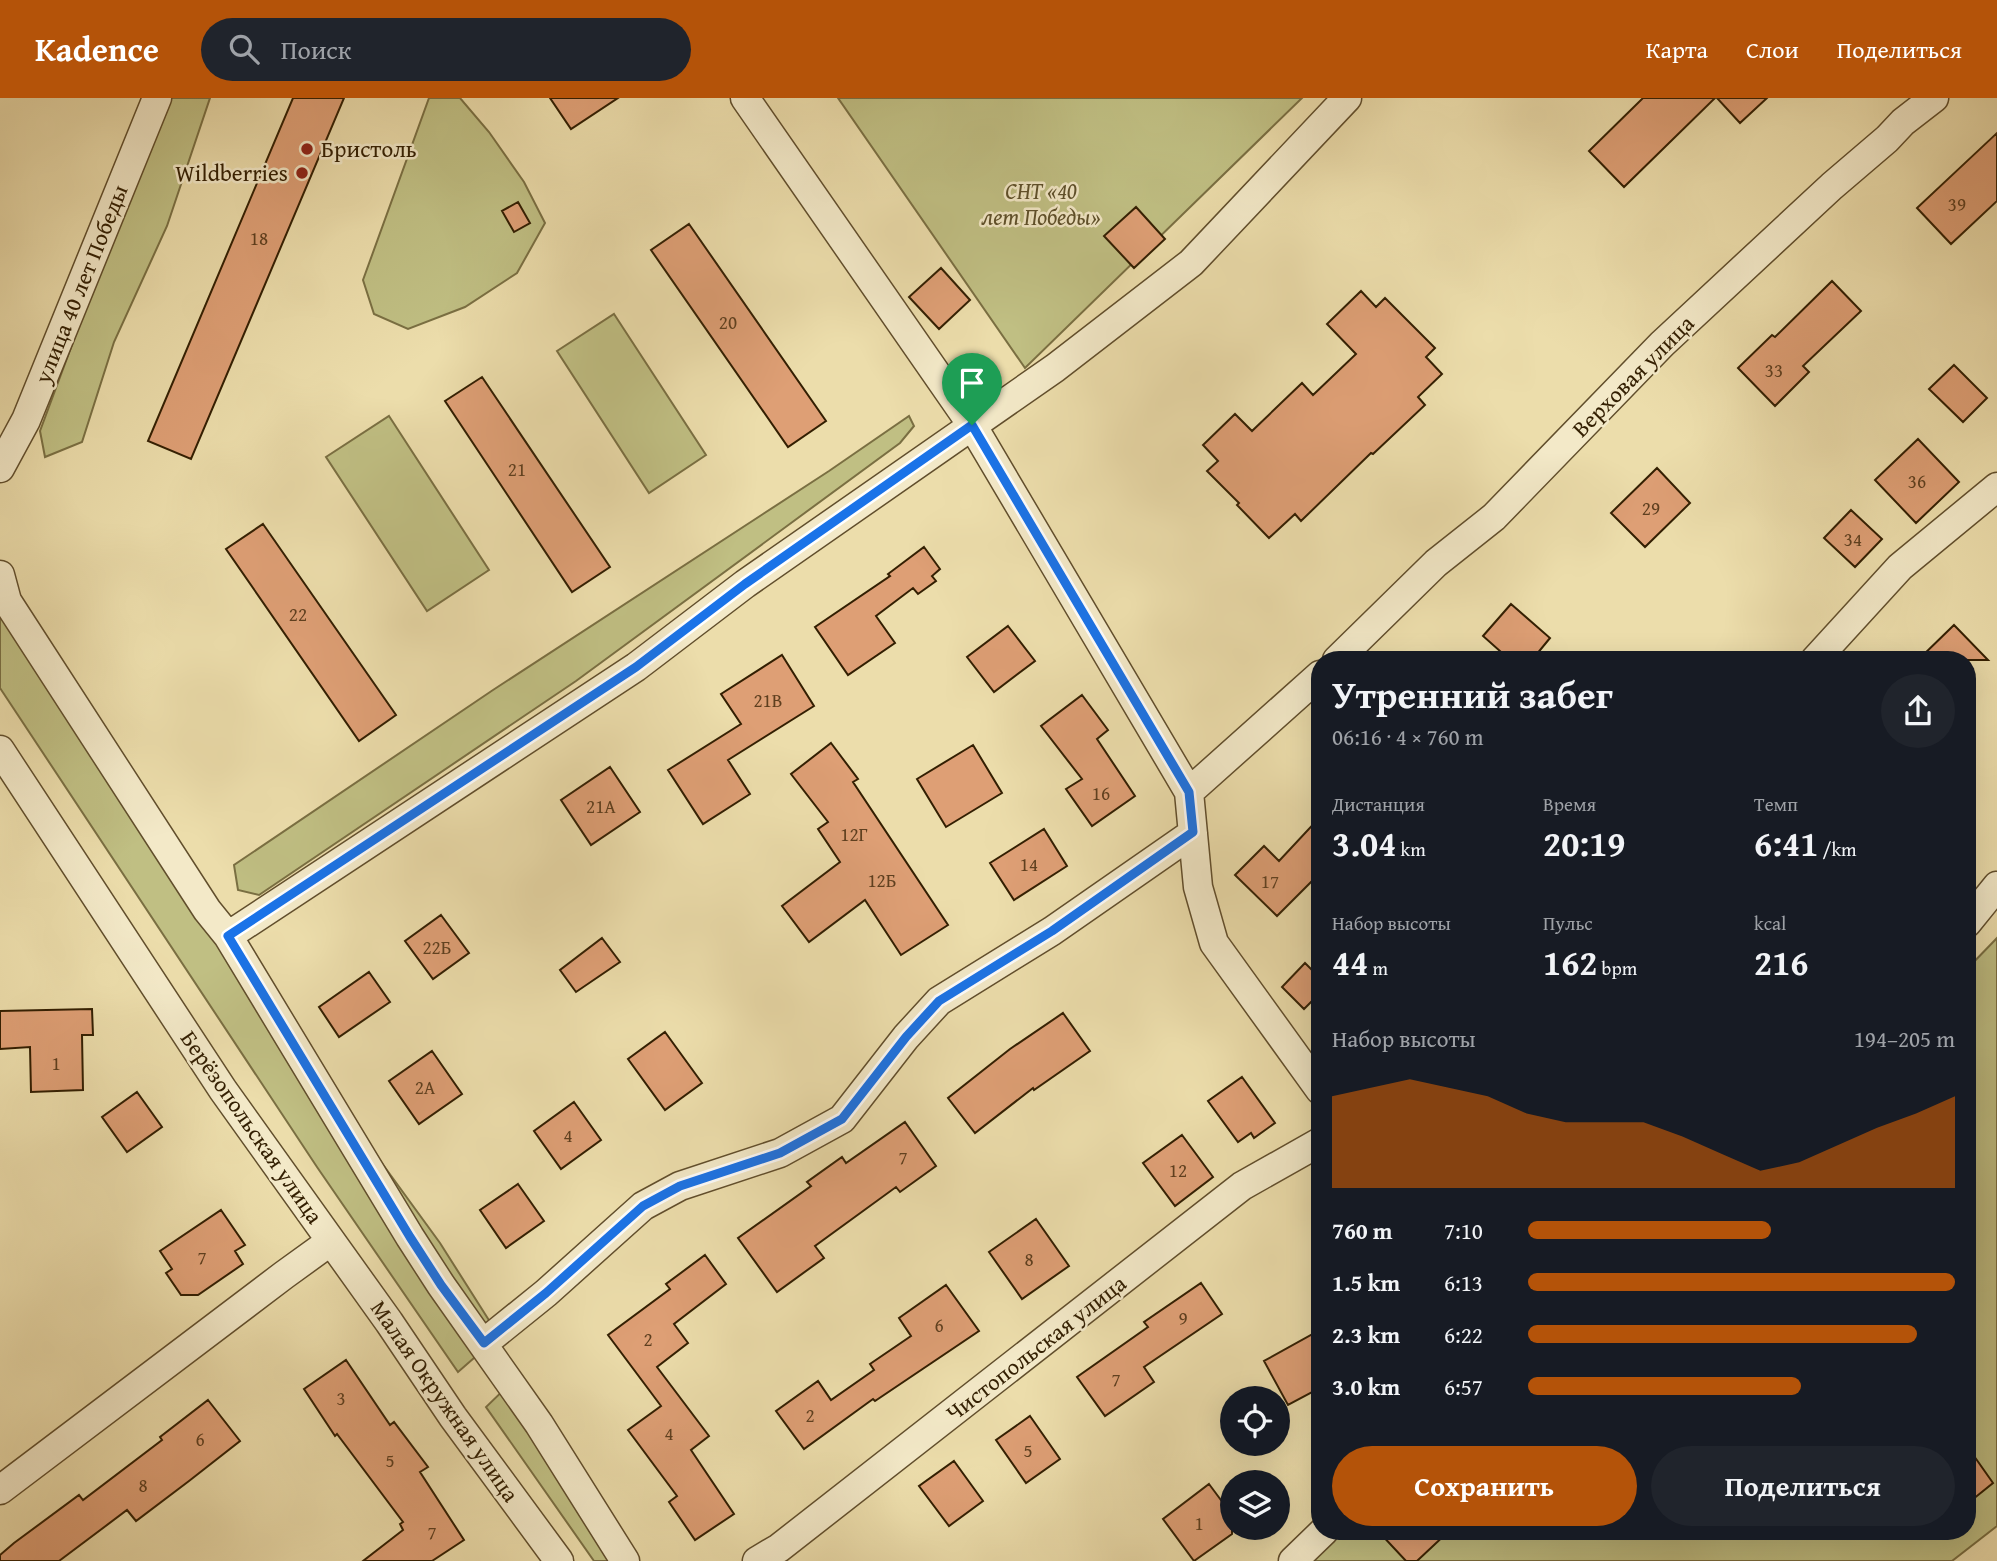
<!DOCTYPE html>
<html lang="ru">
<head>
<meta charset="utf-8">
<style>
  body { margin:0; font-family:"Gentium Book Plus",serif; background:#20242c; color:#f1f3f6; height:100vh; display:flex; flex-direction:column; font-size:26px; white-space:nowrap }
  * { box-sizing:border-box; margin:0 }
  p { font-size:23px; color:#9ea1a6 }
  .icon { flex:none; width:38px; height:38px; fill:none; stroke:currentColor; stroke-width:2; stroke-linecap:round; stroke-linejoin:round }
  .map { position:relative; flex:1; overflow:hidden }
  .panel { position:absolute; left:1311px; top:553px; width:665px; height:889px; display:flex; flex-direction:column; background:#171b24; border-radius:28px; box-shadow:0 7px 28px #0002 }
  .panel>* { flex:none }
  .controls { position:absolute; left:1220px; top:1288px; display:grid; gap:14px }
  .controls a { display:grid; place-items:center; width:70px; height:70px; border-radius:50%; background:#171b24; box-shadow:0 7px 28px #0002; font-size:35px }
  .pin { position:absolute; display:grid; place-items:center; width:60px; height:60px; color:#fff; margin:-72px -30px; border-radius:50% 50% 50% 0; rotate:-45deg; box-shadow:0 0 7px #0007 }
  .pin .icon { rotate:45deg }
  .round { display:grid; place-items:center; flex:none; width:74px; height:74px; border-radius:37px; background:#20242c }
  .head { display:flex; align-items:center; justify-content:space-between; height:119px; padding:0 21px }
  h1 { font-size:38px; font-weight:800; line-height:52px }
  .stats { display:grid; grid-template-columns:repeat(3,1fr); gap:10px; height:119px; padding:7px 21px }
  .stats div { display:grid; align-content:center }
  .stats b { font-size:35px; font-weight:800 }
  .stats small { font-size:19px; font-weight:400 }
  .stats p { font-size:19px }
  .chart { height:196px; padding:14px 21px }
  .chart p { display:flex; justify-content:space-between }
  .chart svg { width:100%; height:126px; margin-top:7px; fill:#b45309; opacity:.7 }
  .button { display:flex; gap:14px; margin-top:auto; padding:14px 21px }
  .button a { flex:1; height:80px; border-radius:42px; background:#b45309; color:#fff; font-size:28px; font-weight:800; line-height:80px; text-align:center }
  .button a+a { background:#20242c; color:#f1f3f6 }
  ul { padding:0 21px; list-style:none; font-size:23px }
  li { display:grid; grid-template-columns:112px 84px 1fr; align-items:center; height:52px }
  li i { height:18px; border-radius:9px; background:#b45309 }
  header { display:flex; align-items:center; gap:42px; box-sizing:border-box; height:98px; padding:0 35px; background:#b45309; color:#fff }
  header strong { font-size:33px }
  nav { display:flex; gap:38px; margin-inline-start:auto; font-size:24px }
  .search { width:490px; height:63px; background:#20242c; display:flex; align-items:center; gap:18px; box-sizing:border-box; padding:0 24px; border-radius:38px; color:#9ea1a6; font-size:26px }
  .map>svg:first-child { display:block }
  .green { fill:#c0bf83; stroke:#7a6f42; stroke-width:2 }
  .building { fill:#de9f75; stroke:#331f02; stroke-width:2 }
  .lines { fill:none; stroke-linecap:round; stroke-linejoin:round }
  .minor-casing { stroke:#614e2c; stroke-width:31 }
  .minor { stroke:#f3e9c8; stroke-width:28 }
  .route-casing { stroke:#fff; stroke-width:14 }
  .route { stroke:#1a73e8; stroke-width:9 }
  .poi-dot { fill:#8f2418; stroke:#f3e9c8; stroke-width:2.5 }
  .labels { text-anchor:middle; stroke-width:5; stroke-linejoin:round; paint-order:stroke }
  .number-label { font-size:19px; fill:#5e3f1f }
  .poi-label { font-size:23px; fill:#331f02; stroke:#f3e9c8; text-anchor:start }
  .park-label { font-size:23px; font-style:italic; fill:#5d4f29; stroke:#f3e9c8 }
  .street-label { font-size:23px; fill:#331f02; stroke:#f3e9c8 }
</style>
</head>
<body>
<header>
<strong>Kadence</strong>
<div class="search"><svg class="icon" aria-label="search" viewBox="0 0 24 24"><circle cx="10" cy="10" r="6"/><path d="M15 15l6 6"/></svg>Поиск</div>
<nav><a>Карта</a><a>Слои</a><a>Поделиться</a></nav>
</header>
<div class="map">
<svg width="1997" height="1463" viewBox="0 0 1997 1463">
  <rect width="100%" height="100%" fill="#ecddab"/>
  <filter id="stains"><feTurbulence type="fractalNoise" baseFrequency=".00286" numOctaves="4"/><feColorMatrix values="0 0 0 0 .2 0 0 0 0 .09 0 0 0 0 .02 0 0 0 .5 -.17"/></filter>
  <radialGradient id="worn" r=".72"><stop offset=".6" stop-color="#630" stop-opacity="0"/><stop offset="1" stop-color="#630" stop-opacity=".3"/></radialGradient>
  <!-- green -->
  <path class="green" d="M 168,0 L 210,0 L 167,128 L 114,244 L 82,344 L 45,359 L 40,333 L 79,228 Z
    M 429,0 L 460,0 L 489,34 L 524,84 L 545,125 L 517,175 L 465,209 L 408,231 L 374,216 L 363,182 Z
    M 838,0 L 1302,0 L 1025,270 Z
    M 614,216 L 706,357 L 649,395 L 557,253 Z
    M 389,318 L 489,472 L 427,513 L 326,359 Z
    M 909,318 L 914,328 L 900,345 L 576,583 L 259,797 L 238,792 L 234,767 L 493,592 L 829,373 Z
    M 0,506 L 215,836 L 440,1145 L 499,1238 L 458,1274 L 317,1069 L 0,590 Z
    M 1997,840 L 1997,1428 L 1952,1463 L 1309,1463 L 1344,1433 L 1967,1433 L 1967,871 Z
    M 517,1279 L 639,1463 L 594,1463 L 486,1309 Z"/>
  <!-- building -->
  <path class="building" d="M 293,0 L 344,0 L 191,361 L 148,343 Z
    M 550,0 L 618,0 L 571,31 Z
    M 1643,0 L 1715,0 L 1624,89 L 1589,53 Z
    M 1717,0 L 1767,0 L 1740,25 Z
    M 1997,35 L 1997,103 L 1951,146 L 1917,110 Z
    M 518,104 L 530,125 L 514,134 L 502,113 Z
    M 1136,109 L 1165,141 L 1134,170 L 1104,138 Z
    M 689,126 L 826,323 L 788,349 L 651,152 Z
    M 941,170 L 970,202 L 939,231 L 909,199 Z
    M 1832,183 L 1861,213 L 1803,268 L 1809,274 L 1775,308 L 1738,270 L 1772,237 L 1775,239 Z
    M 1361,193 L 1376,209 L 1385,200 L 1435,250 L 1426,259 L 1442,276 L 1418,299 L 1425,307 L 1373,356 L 1371,355 L 1301,423 L 1295,416 L 1269,440 L 1237,407 L 1239,405 L 1207,373 L 1218,363 L 1203,347 L 1235,316 L 1252,333 L 1302,285 L 1313,297 L 1356,256 L 1327,226 Z
    M 1954,267 L 1987,300 L 1963,324 L 1929,291 Z
    M 482,279 L 610,469 L 572,494 L 445,303 Z
    M 1918,341 L 1959,384 L 1916,425 L 1875,382 Z
    M 1657,370 L 1690,405 L 1645,449 L 1611,415 Z
    M 1851,412 L 1882,441 L 1855,469 L 1824,440 Z
    M 263,426 L 396,617 L 359,643 L 226,451 Z
    M 924,449 L 940,471 L 932,478 L 936,483 L 918,496 L 913,490 L 876,518 L 895,545 L 848,577 L 815,529 L 890,478 L 888,476 Z
    M 1511,506 L 1550,540 L 1532,562 L 1510,562 L 1483,538 Z
    M 1954,527 L 1988,562 L 1918,562 Z
    M 1008,528 L 1035,563 L 994,594 L 967,559 Z
    M 782,557 L 814,608 L 728,662 L 750,696 L 703,726 L 668,672 L 741,626 L 721,596 Z
    M 1082,597 L 1108,632 L 1097,641 L 1135,698 L 1092,728 L 1066,691 L 1082,681 L 1041,628 Z
    M 831,645 L 858,681 L 853,684 L 948,827 L 901,857 L 865,802 L 809,844 L 782,808 L 840,764 L 818,731 L 828,724 L 791,676 Z
    M 973,647 L 1002,695 L 946,729 L 917,681 Z
    M 610,669 L 640,714 L 591,747 L 561,702 Z
    M 1320,719 L 1320,775 L 1277,818 L 1235,777 L 1264,748 L 1279,763 Z
    M 1044,731 L 1067,768 L 1014,802 L 990,765 Z
    M 441,817 L 469,855 L 433,881 L 405,843 Z
    M 602,840 L 620,864 L 576,894 L 560,872 Z
    M 1305,865 L 1320,880 L 1320,895 L 1304,911 L 1282,889 Z
    M 369,874 L 390,904 L 339,939 L 319,909 Z
    M 92,911 L 93,937 L 82,937 L 83,992 L 31,994 L 30,949 L 0,951 L 0,913 Z
    M 1063,915 L 1090,953 L 1034,992 L 1033,990 L 975,1035 L 948,1000 L 1010,951 Z
    M 665,934 L 702,985 L 665,1012 L 628,961 Z
    M 432,953 L 462,996 L 419,1026 L 389,983 Z
    M 1242,979 L 1275,1025 L 1254,1040 L 1251,1035 L 1238,1044 L 1208,1003 Z
    M 137,994 L 162,1029 L 127,1054 L 102,1019 Z
    M 574,1004 L 601,1042 L 561,1071 L 534,1033 Z
    M 905,1024 L 936,1068 L 900,1094 L 896,1089 L 815,1148 L 824,1160 L 777,1194 L 738,1140 L 811,1088 L 807,1084 L 842,1059 L 846,1065 Z
    M 1182,1037 L 1213,1079 L 1175,1108 L 1143,1065 Z
    M 518,1086 L 544,1123 L 506,1150 L 480,1112 Z
    M 221,1112 L 245,1147 L 235,1153 L 243,1166 L 198,1197 L 181,1197 L 166,1175 L 172,1171 L 160,1153 Z
    M 1036,1121 L 1069,1168 L 1022,1201 L 989,1154 Z
    M 705,1157 L 726,1186 L 674,1226 L 688,1245 L 657,1269 L 709,1338 L 691,1352 L 734,1416 L 695,1442 L 669,1404 L 677,1398 L 628,1332 L 661,1308 L 608,1237 L 670,1191 L 666,1186 Z
    M 1201,1185 L 1222,1216 L 1144,1269 L 1154,1284 L 1105,1318 L 1077,1279 L 1148,1229 L 1144,1224 Z
    M 946,1187 L 979,1233 L 875,1303 L 873,1301 L 804,1351 L 776,1313 L 818,1283 L 831,1302 L 874,1272 L 870,1266 L 911,1238 L 899,1220 Z
    M 1320,1232 L 1320,1290 L 1288,1307 L 1264,1263 Z
    M 346,1262 L 390,1327 L 394,1324 L 428,1369 L 420,1374 L 464,1442 L 432,1463 L 363,1463 L 403,1432 L 400,1426 L 403,1424 L 337,1336 L 335,1338 L 304,1291 Z
    M 208,1302 L 240,1343 L 189,1383 L 136,1423 L 127,1412 L 59,1463 L 0,1463 L 0,1457 L 14,1445 L 79,1397 L 83,1402 L 162,1342 L 160,1339 Z
    M 1030,1318 L 1060,1361 L 1026,1385 L 996,1342 Z
    M 1967,1348 L 1993,1385 L 1967,1406 Z
    M 954,1363 L 983,1403 L 949,1428 L 919,1388 Z
    M 1209,1386 L 1232,1417 L 1232,1436 L 1194,1463 L 1163,1421 Z
    M 1378,1433 L 1449,1433 L 1417,1463 L 1406,1463 Z"/>
  <g class="lines">
    <defs>
      <path id="minor" d="M 745,0 L 972,327 L 1189,694 L 1198,789 L 1214,845 L 1320,992
        M 0,370 L 26,322 L 157,0
        M 0,477 L 7,503 L 207,812 L 228,838 L 410,1139 L 441,1187 L 539,1326 L 625,1463
        M 1337,562 L 1436,465 L 1494,419 L 1662,246 L 1832,88 L 1887,41 L 1903,24 L 1934,0
        M 1815,562 L 1900,469 L 1997,389
        M 0,652 L 223,992 L 389,1224 L 453,1319 L 559,1463
        M 1189,694 L 1320,577
        M 1967,825 L 1997,788
        M 228,838 L 636,569 L 745,486 L 1055,270 L 1191,165 L 1347,0
        M 484,1245 L 546,1195 L 643,1108 L 680,1088 L 780,1055 L 842,1021 L 906,939 L 939,903 L 1052,833 L 1193,735
        M 0,1392 L 284,1177 L 331,1143
        M 757,1463 L 779,1450 L 1242,1088 L 1320,1044
        M 1293,1463 L 1324,1433"/>
    </defs>
    <!-- minor casing -->
    <use href="#minor" class="minor-casing"/>
    <!-- minor -->
    <use href="#minor" class="minor"/>
  </g>
  <g class="lines">
    <defs>
      <path id="route" d="M 972,327 L 1189,694 L 1193,734 L 1052,833 L 939,903 L 906,939 L 842,1021 L 780,1055 L 680,1088 L 643,1108 L 546,1195 L 484,1245 L 441,1187 L 410,1139 L 228,838 L 636,569 L 745,486 Z"/>
    </defs>
    <!-- route casing -->
    <use href="#route" class="route-casing"/>
    <!-- route -->
    <use href="#route" class="route"/>
  </g>
  <!-- markers -->
  <g class="poi-dot">
    <circle cx="307" cy="51" r="7"/>
    <circle cx="302" cy="75" r="7"/>
  </g>
  <g class="labels">
    <!-- number labels -->
    <g class="number-label">
      <text x="1957" y="113">39</text>
      <text x="259" y="147">18</text>
      <text x="728" y="231">20</text>
      <text x="1774" y="279">33</text>
      <text x="517" y="378">21</text>
      <text x="1917" y="390">36</text>
      <text x="1651" y="417">29</text>
      <text x="1853" y="448">34</text>
      <text x="298" y="523">22</text>
      <text x="768" y="609">21В</text>
      <text x="1101" y="702">16</text>
      <text x="601" y="715">21А</text>
      <text x="854" y="743">12Г</text>
      <text x="1029" y="773">14</text>
      <text x="882" y="789">12Б</text>
      <text x="1270" y="790">17</text>
      <text x="437" y="856">22Б</text>
      <text x="56" y="972">1</text>
      <text x="425" y="996">2А</text>
      <text x="568" y="1044">4</text>
      <text x="903" y="1066">7</text>
      <text x="1178" y="1079">12</text>
      <text x="202" y="1166">7</text>
      <text x="1029" y="1168">8</text>
      <text x="1183" y="1227">9</text>
      <text x="939" y="1234">6</text>
      <text x="648" y="1248">2</text>
      <text x="1116" y="1288">7</text>
      <text x="341" y="1307">3</text>
      <text x="810" y="1324">2</text>
      <text x="669" y="1342">4</text>
      <text x="200" y="1348">6</text>
      <text x="1028" y="1359">5</text>
      <text x="390" y="1369">5</text>
      <text x="143" y="1394">8</text>
      <text x="1199" y="1432">1</text>
      <text x="432" y="1441">7</text>
    </g>
    <!-- poi labels -->
    <g class="poi-label">
      <text x="321" y="59">Бристоль</text>
      <text x="288" y="83" text-anchor="end">Wildberries</text>
    </g>
    <!-- park labels -->
    <g class="park-label">
      <text x="1041" y="101">СНТ «40<tspan x="1041" dy="26">лет Победы»</tspan></text>
    </g>
    <!-- street labels -->
    <g class="street-label">
      <text transform="translate(81 186) rotate(-68)" y="8">улица 40 лет Победы</text>
      <text transform="translate(1633 278) rotate(-45)" y="8">Верховая улица</text>
      <text transform="translate(252 1029) rotate(55)" y="8">Берёзопольская улица</text>
      <text transform="translate(1036 1250) rotate(-38)" y="8">Чистопольская улица</text>
      <text transform="translate(445 1303) rotate(55)" y="8">Малая Окружная улица</text>
    </g>
  </g>
  <rect width="100%" height="100%" filter="url(#stains)"/>
  <rect width="100%" height="100%" fill="url(#worn)"/>
</svg>
<div class="controls">
<a><svg class="icon" aria-label="locate" viewBox="0 0 24 24"><circle cx="12" cy="12" r="6"/><path d="M12 2v4M12 18v4M2 12h4M18 12h4"/></svg></a>
<a><svg class="icon" aria-label="layers" viewBox="0 0 24 24"><path d="M12 4l9 5-9 5-9-5zM3 14l9 5 9-5"/></svg></a>
</div>
<div class="pin" style="left:972px;top:327px;background:#1e9e55"><svg class="icon" aria-label="arrive" viewBox="0 0 24 24"><path d="M6 21V4h12l-3 4 3 4H6"/></svg></div>
<section class="panel">
<div class="head"><div><h1>Утренний забег</h1><p>06:16 · 4 × 760 m</p></div><a class="round"><svg class="icon" aria-label="share" viewBox="0 0 24 24"><path d="M12 15V3M7 8l5-5 5 5M5 13v7h14v-7"/></svg></a></div>
<div class="stats">
<div><p>Дистанция</p><b>3.04<small> km</small></b></div>
<div><p>Время</p><b>20:19</b></div>
<div><p>Темп</p><b>6:41<small> /km</small></b></div>
</div>
<div class="stats">
<div><p>Набор высоты</p><b>44<small> m</small></b></div>
<div><p>Пульс</p><b>162<small> bpm</small></b></div>
<div><p>kcal</p><b>216</b></div>
</div>
<div class="chart"><p><span>Набор высоты</span>194–205 m</p>
<svg viewBox="0 0 160 44" preserveAspectRatio="none"><path d="M0 44V12L10 9L20 6L30 9L40 12L50 18L60 21L70 21L80 21L90 26L100 32L110 38L120 35L130 29L140 23L150 18L160 12V44z"/></svg>
</div>
<ul>
<li><b>760 m</b>7:10<i style="width:57%"></i></li>
<li><b>1.5 km</b>6:13<i style="width:100%"></i></li>
<li><b>2.3 km</b>6:22<i style="width:91%"></i></li>
<li><b>3.0 km</b>6:57<i style="width:64%"></i></li>
</ul>
<div class="button"><a>Сохранить</a><a>Поделиться</a></div>
</section>
</div>
</body>
</html>
